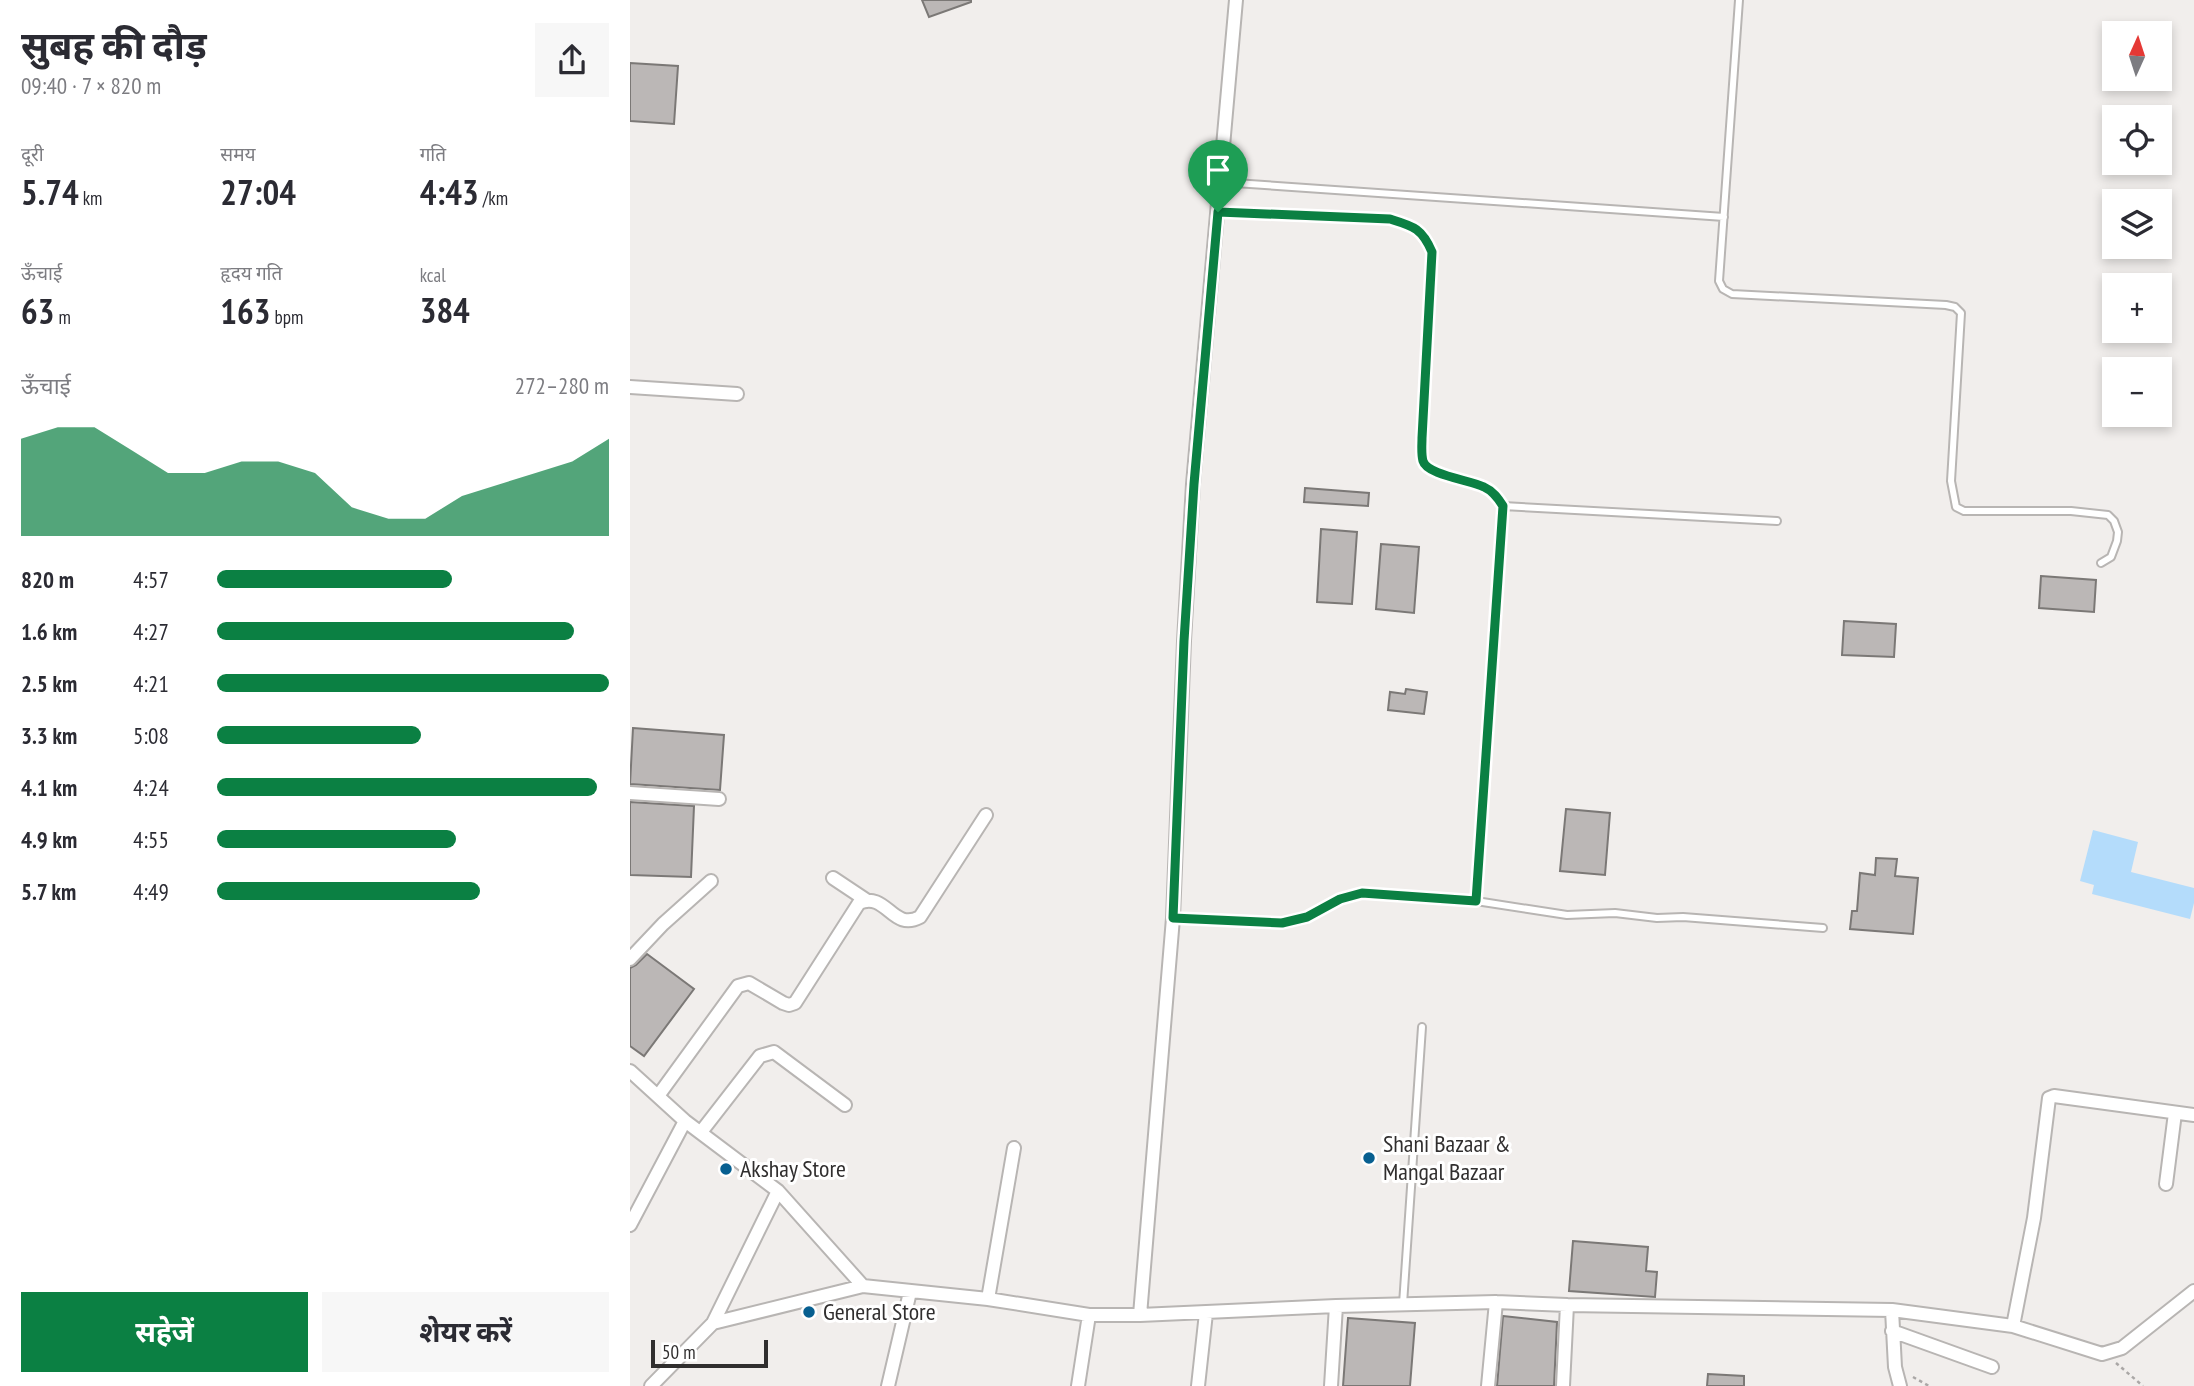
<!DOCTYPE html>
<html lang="hi">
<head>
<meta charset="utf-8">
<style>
  body { margin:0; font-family:"PT Sans Narrow","Noto Sans Devanagari",sans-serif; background:#f7f7f7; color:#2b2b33; height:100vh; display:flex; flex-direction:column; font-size:26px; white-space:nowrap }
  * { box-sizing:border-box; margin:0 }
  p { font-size:23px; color:#7c7c81 }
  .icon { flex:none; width:38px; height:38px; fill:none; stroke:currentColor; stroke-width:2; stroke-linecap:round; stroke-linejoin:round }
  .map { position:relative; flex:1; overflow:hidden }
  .sheet { display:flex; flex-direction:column; background:#fff; width:630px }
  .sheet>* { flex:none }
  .needle { width:46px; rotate:3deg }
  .tools { position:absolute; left:1472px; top:21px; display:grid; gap:14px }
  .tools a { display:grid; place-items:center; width:70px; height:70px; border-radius:0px; background:#fff; box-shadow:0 4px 10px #0003; font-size:35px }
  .scale { position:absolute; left:21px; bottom:18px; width:117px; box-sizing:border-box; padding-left:7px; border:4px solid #302e2e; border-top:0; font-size:19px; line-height:24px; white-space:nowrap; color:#302e2e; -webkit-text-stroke:5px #fff; paint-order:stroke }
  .pin { position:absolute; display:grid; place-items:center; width:60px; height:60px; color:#fff; margin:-72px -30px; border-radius:50% 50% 50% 0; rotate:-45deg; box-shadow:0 0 7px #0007 }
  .pin .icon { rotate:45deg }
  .round { display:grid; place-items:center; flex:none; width:74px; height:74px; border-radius:0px; background:#f7f7f7 }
  .summary { display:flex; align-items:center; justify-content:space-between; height:119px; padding:0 21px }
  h1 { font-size:38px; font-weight:700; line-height:52px }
  .metrics { display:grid; grid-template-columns:repeat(3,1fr); gap:10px; height:119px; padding:7px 21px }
  .metrics div { display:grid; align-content:center }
  .metrics b { font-size:35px; font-weight:700 }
  .metrics small { font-size:19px; font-weight:400 }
  .metrics p { font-size:19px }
  .chart { height:196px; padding:14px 21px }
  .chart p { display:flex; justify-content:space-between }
  .chart svg { width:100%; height:126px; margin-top:7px; fill:#0b8043; opacity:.7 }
  .button { display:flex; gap:14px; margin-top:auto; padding:14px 21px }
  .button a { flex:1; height:80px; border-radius:0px; background:#0b8043; color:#fff; font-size:28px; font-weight:700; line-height:80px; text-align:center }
  .button a+a { background:#f7f7f7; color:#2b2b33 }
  ul { padding:0 21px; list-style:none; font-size:23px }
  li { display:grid; grid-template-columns:112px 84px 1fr; align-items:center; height:52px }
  li i { height:18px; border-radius:9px; background:#0b8043 }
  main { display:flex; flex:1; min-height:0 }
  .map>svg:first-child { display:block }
  .water { fill:#b4dcfb }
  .building { fill:#bbb7b6; stroke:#7b7876; stroke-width:2 }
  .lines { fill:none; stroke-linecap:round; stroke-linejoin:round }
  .service-casing { stroke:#b8b5b3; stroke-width:10 }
  .minor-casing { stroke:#b8b5b3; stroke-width:16 }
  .path { stroke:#aaa7a6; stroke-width:2.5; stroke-dasharray:3.5 3.5; stroke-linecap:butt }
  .service { stroke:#fff; stroke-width:6 }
  .minor { stroke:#fff; stroke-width:12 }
  .route-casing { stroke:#fff; stroke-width:14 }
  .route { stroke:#0b8043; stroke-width:9 }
  .poi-dot { fill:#075f90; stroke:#fff; stroke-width:2.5 }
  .labels { text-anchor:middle; stroke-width:6; stroke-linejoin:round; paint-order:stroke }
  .poi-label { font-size:24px; fill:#302e2e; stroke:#fff; text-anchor:start }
</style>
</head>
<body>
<main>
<section class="sheet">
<div class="summary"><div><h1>सुबह की दौड़</h1><p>09:40 · 7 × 820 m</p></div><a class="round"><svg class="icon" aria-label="share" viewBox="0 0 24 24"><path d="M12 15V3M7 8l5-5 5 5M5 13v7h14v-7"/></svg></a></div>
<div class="metrics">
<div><p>दूरी</p><b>5.74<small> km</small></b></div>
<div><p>समय</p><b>27:04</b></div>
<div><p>गति</p><b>4:43<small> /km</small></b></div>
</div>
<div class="metrics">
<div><p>ऊँचाई</p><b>63<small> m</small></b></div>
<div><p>हृदय गति</p><b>163<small> bpm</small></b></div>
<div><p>kcal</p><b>384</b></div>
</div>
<div class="chart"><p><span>ऊँचाई</span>272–280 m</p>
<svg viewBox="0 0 160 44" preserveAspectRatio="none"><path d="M0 44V10L10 6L20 6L30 14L40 22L50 22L60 18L70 18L80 22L90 34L100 38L110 38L120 30L130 26L140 22L150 18L160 10V44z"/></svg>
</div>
<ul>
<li><b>820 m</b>4:57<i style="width:60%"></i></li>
<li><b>1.6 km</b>4:27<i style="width:91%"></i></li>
<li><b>2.5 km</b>4:21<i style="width:100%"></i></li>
<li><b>3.3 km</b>5:08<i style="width:52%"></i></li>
<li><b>4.1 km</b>4:24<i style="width:97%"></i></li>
<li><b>4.9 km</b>4:55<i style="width:61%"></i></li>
<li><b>5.7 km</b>4:49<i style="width:67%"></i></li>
</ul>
<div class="button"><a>सहेजें</a><a>शेयर करें</a></div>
</section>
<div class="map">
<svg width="1564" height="1386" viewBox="0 0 1564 1386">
  <rect width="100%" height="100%" fill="#f1eeec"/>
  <!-- water -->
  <path class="water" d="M 1463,830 L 1508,842 L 1501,872 L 1564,888 L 1564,903 L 1560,919 L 1462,894 L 1464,885 L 1450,881 Z"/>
  <!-- building -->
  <path class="building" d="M 292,0 L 341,0 L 341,2 L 299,17 Z
    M 0,63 L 48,66 L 44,124 L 0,121 Z
    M 675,488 L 739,493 L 738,506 L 674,502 Z
    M 691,529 L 727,532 L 722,604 L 687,602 Z
    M 751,544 L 789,547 L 784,613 L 746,609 Z
    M 1411,576 L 1466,580 L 1464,612 L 1409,608 Z
    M 1214,621 L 1266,624 L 1264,657 L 1212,655 Z
    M 776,689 L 797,692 L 794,714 L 758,710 L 760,692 L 775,694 Z
    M 3,728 L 94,735 L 90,790 L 0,784 Z
    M 0,802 L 64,806 L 61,877 L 0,875 Z
    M 936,809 L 980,813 L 975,875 L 930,871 Z
    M 1246,858 L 1267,859 L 1265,876 L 1288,878 L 1283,934 L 1220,929 L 1222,911 L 1227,911 L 1230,873 L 1245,875 Z
    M 17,954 L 64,989 L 14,1056 L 0,1046 L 0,968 L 6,965 Z
    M 943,1241 L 1018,1247 L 1016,1271 L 1027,1272 L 1025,1297 L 939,1291 Z
    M 873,1316 L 927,1322 L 924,1386 L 867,1386 Z
    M 718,1318 L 785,1323 L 780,1386 L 713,1386 Z
    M 1078,1374 L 1114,1376 L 1114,1386 L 1077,1386 Z"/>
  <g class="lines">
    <defs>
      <path id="service" d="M 1109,0 L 1089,281 L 1093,289 L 1102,294 L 1316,305 L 1325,307 L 1331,313 L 1321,481 L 1326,507 L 1334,511 L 1441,511 L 1478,515 L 1484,521 L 1488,532 L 1487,541 L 1481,557 L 1471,563
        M 590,182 L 1094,217
        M 588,212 L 760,219 C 783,226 792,228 802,252 L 792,438 C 792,445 791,454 793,461 C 797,475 840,480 854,487 C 863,491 868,498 873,506 L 846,901
        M 873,506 L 1147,521
        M 543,918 L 652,923 L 677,917 L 710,899 L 732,893 L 846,901 L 937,915 L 985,913 L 1027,918 L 1053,917 L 1193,928
        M 773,1304 L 792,1027"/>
      <path id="minor" d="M 0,387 L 107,394
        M 0,793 L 89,799
        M 203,878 L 236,900
        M 0,959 L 33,924 L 81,881
        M 0,1071 L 55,1121 L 148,1191 L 233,1286 L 358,1299 L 459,1315 L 510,1315 L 706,1306 L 866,1302 L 937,1305 L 1262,1310 L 1383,1326 L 1472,1354 L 1492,1348 L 1564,1291
        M 28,1096 L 108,986 L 119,983 L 153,1003 L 159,1005 L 165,1003 L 229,903 C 257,891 262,932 290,917 L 356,815
        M 71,1132 L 130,1056 L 144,1052 L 215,1105
        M 1536,1184 L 1545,1113
        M 0,1225 L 55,1121
        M 358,1299 L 384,1148
        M 1262,1310 L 1265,1367 L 1270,1386
        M 510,1315 L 543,918 L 554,641 L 563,484 L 606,0
        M 83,1323 L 148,1191
        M 1383,1326 L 1404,1218 L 1419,1098 L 1424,1096 L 1564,1115
        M 1262,1331 L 1362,1367
        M 21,1386 L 83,1323 L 233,1286
        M 258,1386 L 280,1292
        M 448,1386 L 459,1315
        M 568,1386 L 576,1313
        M 701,1386 L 706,1306
        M 858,1386 L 866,1302
        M 933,1386 L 937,1305"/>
    </defs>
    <!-- service casing -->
    <use href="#service" class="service-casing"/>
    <!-- minor casing -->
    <use href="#minor" class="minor-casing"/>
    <!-- path -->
    <path class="path" d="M 1486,1363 L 1513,1386
      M 1283,1377 L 1299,1386"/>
    <!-- service -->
    <use href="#service" class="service"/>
    <!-- minor -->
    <use href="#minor" class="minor"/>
  </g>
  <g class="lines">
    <defs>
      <path id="route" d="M 588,212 L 760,219 C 783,226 792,228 802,252 L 792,438 C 792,445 791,454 793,461 C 797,475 840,480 854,487 C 863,491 868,498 873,506 L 846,901 L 732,893 L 710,899 L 677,917 L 652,923 L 543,918 L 554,641 L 564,484 Z"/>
    </defs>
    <!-- route casing -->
    <use href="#route" class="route-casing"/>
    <!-- route -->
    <use href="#route" class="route"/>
  </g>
  <!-- markers -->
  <g class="poi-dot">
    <circle cx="739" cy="1158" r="7"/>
    <circle cx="96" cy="1169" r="7"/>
    <circle cx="179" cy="1312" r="7"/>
  </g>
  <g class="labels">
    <!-- poi labels -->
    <g class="poi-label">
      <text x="753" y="1152">Shani Bazaar &amp;<tspan x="753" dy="28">Mangal Bazaar</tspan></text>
      <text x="110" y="1177">Akshay Store</text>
      <text x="193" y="1320">General Store</text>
    </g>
  </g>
</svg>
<div class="tools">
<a><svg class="needle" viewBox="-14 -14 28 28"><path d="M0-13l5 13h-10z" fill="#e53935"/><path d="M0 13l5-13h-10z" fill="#7c7c81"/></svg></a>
<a><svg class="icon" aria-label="locate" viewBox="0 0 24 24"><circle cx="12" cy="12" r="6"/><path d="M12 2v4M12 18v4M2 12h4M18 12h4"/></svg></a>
<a><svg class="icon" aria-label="layers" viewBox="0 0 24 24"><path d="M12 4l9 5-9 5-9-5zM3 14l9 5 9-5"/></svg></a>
<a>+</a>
<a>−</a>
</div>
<div class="scale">50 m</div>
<div class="pin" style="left:588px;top:212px;background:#1e9e55"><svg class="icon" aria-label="arrive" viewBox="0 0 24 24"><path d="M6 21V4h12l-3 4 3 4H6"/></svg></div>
</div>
</main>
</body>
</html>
